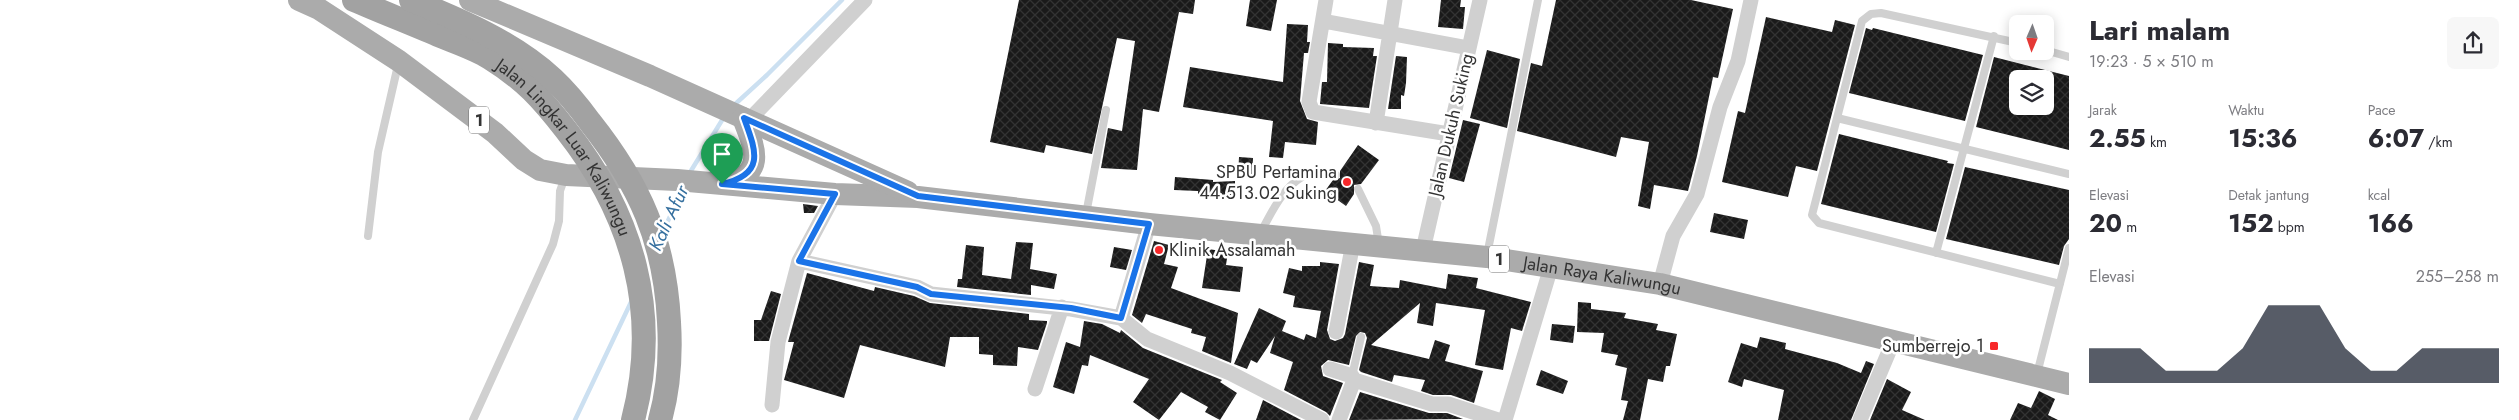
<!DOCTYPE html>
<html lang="id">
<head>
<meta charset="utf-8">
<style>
  body { margin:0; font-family:Jost,sans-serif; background:#f7f7f7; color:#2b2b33; height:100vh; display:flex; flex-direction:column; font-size:19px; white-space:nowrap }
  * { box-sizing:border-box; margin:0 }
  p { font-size:16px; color:#7c7c81 }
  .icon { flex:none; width:28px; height:28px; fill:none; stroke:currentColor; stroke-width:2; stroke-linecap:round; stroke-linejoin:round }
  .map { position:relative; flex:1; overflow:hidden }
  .drawer { display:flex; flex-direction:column; background:#fff; width:450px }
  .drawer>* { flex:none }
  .needle { width:32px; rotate:182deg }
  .controls { position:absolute; left:2009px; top:15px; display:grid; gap:10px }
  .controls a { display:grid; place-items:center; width:45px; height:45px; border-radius:8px; background:#fff; box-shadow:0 2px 12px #0003; font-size:25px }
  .pin { position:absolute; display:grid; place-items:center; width:42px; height:42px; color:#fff; margin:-51px -21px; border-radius:50% 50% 50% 0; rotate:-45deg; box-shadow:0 0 5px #0007 }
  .pin .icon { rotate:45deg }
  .round { display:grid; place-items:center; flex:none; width:52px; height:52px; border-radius:8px; background:#f7f7f7 }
  .overview { display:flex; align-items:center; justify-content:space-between; height:85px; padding:0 20px }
  h1 { font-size:28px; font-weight:700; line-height:38px }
  .metrics { display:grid; grid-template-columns:repeat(3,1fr); gap:8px; height:85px; padding:5px 20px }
  .metrics div { display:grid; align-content:center }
  .metrics b { font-size:25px; font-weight:700 }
  .metrics small { font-size:14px; font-weight:400 }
  .metrics p { font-size:14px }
  .chart { height:140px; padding:10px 20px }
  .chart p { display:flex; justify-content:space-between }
  .chart svg { width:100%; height:90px; margin-top:5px; fill:#111827; opacity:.7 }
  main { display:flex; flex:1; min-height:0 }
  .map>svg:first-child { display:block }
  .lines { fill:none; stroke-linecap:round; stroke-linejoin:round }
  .stream { stroke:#cce0f1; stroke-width:4.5 }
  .building { fill:url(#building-cross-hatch); fill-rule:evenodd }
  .service { stroke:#d0d0d0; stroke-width:8 }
  .minor { stroke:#d0d0d0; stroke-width:15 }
  .primary { stroke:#ababab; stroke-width:22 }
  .trunk { stroke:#a2a2a2; stroke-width:24 }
  .route-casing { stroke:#fff; stroke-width:10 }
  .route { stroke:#1a73e8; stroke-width:6 }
  .poi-dot { fill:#f7282a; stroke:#fff; stroke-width:2 }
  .labels { text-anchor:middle; stroke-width:5; stroke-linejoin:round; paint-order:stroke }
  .shield { fill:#fff; stroke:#707070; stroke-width:1 }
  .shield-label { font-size:16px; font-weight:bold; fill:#333 }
  .street-label { font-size:18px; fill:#333; stroke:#fff }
  .poi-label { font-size:18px; fill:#333; stroke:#fff; text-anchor:end }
  .water-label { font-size:19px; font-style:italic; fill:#36709f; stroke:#fff }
</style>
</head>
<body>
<main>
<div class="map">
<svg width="2069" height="420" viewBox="0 0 2069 420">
  <defs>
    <pattern id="building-cross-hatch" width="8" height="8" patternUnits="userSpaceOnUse" patternTransform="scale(1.25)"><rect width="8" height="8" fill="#1a1a1a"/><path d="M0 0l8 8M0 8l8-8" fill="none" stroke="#333"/></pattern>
  </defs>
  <rect width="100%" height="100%" fill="#fff"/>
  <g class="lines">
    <!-- stream -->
    <path class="stream" d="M 732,107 L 767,75 L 842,0
      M 689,174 L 724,117
      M 662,234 L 683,188
      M 575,420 L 632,300"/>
  </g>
  <!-- building -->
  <path class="building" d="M 1019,0 L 1195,0 L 1193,14 L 1179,12 L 1159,112 L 1143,109 L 1137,170 L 1101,168 L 1108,128 L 1122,131 L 1135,41 L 1117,38 L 1092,154 L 1046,145 L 1044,153 L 990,142 Z
    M 1250,0 L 1277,0 L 1271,31 L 1246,26 Z
    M 1441,0 L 1461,0 L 1460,7 L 1465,7 L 1463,29 L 1438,27 Z
    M 1556,0 L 1691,0 L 1733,9 L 1718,78 L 1713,77 L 1697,156 L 1688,191 L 1654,185 L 1650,209 L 1638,206 L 1649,142 L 1621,137 L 1616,157 L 1517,131 L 1531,63 L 1542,66 Z
    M 1766,17 L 1832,32 L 1835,20 L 1855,25 L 1817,171 L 1796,166 L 1788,197 L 1722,182 L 1738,111 L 1745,113 Z
    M 1287,24 L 1308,25 L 1307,42 L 1310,42 L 1308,53 L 1304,53 L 1300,101 L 1307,119 L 1318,122 L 1316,145 L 1285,142 L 1283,158 L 1269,157 L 1273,121 L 1183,107 L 1190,67 L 1283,82 Z
    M 1866,28 L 1872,30 L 1873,28 L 1983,55 L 1965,121 L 1849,93 Z
    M 1328,43 L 1343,44 L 1343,47 L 1374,48 L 1373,56 L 1377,56 L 1369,108 L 1320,104 L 1322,82 L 1327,82 Z
    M 1487,50 L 1520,59 L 1507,128 L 1470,118 Z
    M 1396,56 L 1407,57 L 1406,83 L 1404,96 L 1401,95 L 1401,109 L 1388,109 Z
    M 1994,57 L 2069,76 L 2069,150 L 1976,127 ZM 2018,79 L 2045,79 L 2045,106 L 2018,106 Z
    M 1463,120 L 1480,124 L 1464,182 L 1449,178 Z
    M 1839,134 L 1948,161 L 1947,163 L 1954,164 L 1936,232 L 1821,204 Z
    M 1358,145 L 1379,160 L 1361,184 L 1354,185 L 1354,194 L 1346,206 L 1325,191 L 1333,180 L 1340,178 L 1340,171 Z
    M 1239,157 L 1253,158 L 1252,177 L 1238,176 Z
    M 1965,167 L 2069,190 L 2069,239 L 2064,246 L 2059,265 L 1946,239 Z
    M 1175,177 L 1213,180 L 1213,182 L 1235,181 L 1235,196 L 1198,195 L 1198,191 L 1174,190 Z
    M 803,204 L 818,206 L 814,213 L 804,213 Z
    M 1714,213 L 1748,220 L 1744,239 L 1710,232 Z
    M 1154,241 L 1169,245 L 1164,264 L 1178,267 L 1171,288 L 1238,313 L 1231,363 L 1202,351 L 1206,337 L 1191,333 L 1192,329 L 1146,314 L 1142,323 L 1132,315 Z
    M 1016,242 L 1033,243 L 1030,269 L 1057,274 L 1054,289 L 1031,285 L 1031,295 L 957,287 L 958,279 L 962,279 L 966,245 L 984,247 L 982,275 L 1011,279 Z
    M 1114,247 L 1132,250 L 1126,270 L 1110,267 Z
    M 1208,249 L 1228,252 L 1226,265 L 1243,267 L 1240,292 L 1202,288 Z
    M 1320,262 L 1339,264 L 1327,330 L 1330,339 L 1335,341 L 1343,338 L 1345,334 L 1359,262 L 1374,265 L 1370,286 L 1399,288 L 1400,280 L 1446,289 L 1448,274 L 1478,278 L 1476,288 L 1531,302 L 1522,331 L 1511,328 L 1503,370 L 1475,365 L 1485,310 L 1436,303 L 1433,326 L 1417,323 L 1420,303 L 1371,345 L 1429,359 L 1435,340 L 1450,345 L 1445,361 L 1483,371 L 1474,403 L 1451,395 L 1433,395 L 1421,391 L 1425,380 L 1394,375 L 1392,382 L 1361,372 L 1359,370 L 1367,338 L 1365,333 L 1360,332 L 1356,336 L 1349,365 L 1328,360 L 1321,366 L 1323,376 L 1343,383 L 1330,416 L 1326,412 L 1284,390 L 1293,362 L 1270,353 L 1275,336 L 1257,363 L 1251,360 L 1247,369 L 1234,364 L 1259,308 L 1286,321 L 1282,331 L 1304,340 L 1306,334 L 1316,338 L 1321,311 L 1293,307 L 1295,296 L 1283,293 L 1289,268 L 1302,271 L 1302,266 L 1320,266 Z
    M 807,273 L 874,291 L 875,287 L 914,296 L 930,303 L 1029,314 L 1029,320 L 1047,321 L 1047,323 L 1038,350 L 1018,347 L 1017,366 L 993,365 L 993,355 L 979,354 L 979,337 L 950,337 L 945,367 L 860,345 L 844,398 L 784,380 L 794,342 L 788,342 Z
    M 771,291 L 781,294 L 769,341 L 754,341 L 754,320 L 761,320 Z
    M 1578,302 L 1591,303 L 1591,309 L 1626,313 L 1624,318 L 1658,324 L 1656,330 L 1677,334 L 1670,366 L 1666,366 L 1663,382 L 1648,379 L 1640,420 L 1623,420 L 1628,401 L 1621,400 L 1627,368 L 1615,365 L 1618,355 L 1601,352 L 1604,333 L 1577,332 Z
    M 1084,321 L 1102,324 L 1120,333 L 1121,330 L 1143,348 L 1222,380 L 1220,382 L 1237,393 L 1220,420 L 1205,412 L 1208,407 L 1181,392 L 1159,420 L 1133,402 L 1149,379 L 1090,355 L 1088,366 L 1082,365 L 1074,394 L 1053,387 L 1066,342 L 1080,347 Z
    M 1552,324 L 1575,326 L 1573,343 L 1550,340 Z
    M 1760,337 L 1786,343 L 1785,349 L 1837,363 L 1861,373 L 1866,361 L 1874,364 L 1851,420 L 1778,420 L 1784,390 L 1744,379 L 1742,387 L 1728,382 L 1741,343 L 1757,348 Z
    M 1541,370 L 1568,381 L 1563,394 L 1536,385 Z
    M 1887,379 L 1911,392 L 1902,410 L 1925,420 L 1870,420 Z
    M 2039,391 L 2055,399 L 2048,415 L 2058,420 L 2010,420 L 2018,403 L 2031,408 Z
    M 1360,392 L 1429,413 L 1447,413 L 1463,419 L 1349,420 Z
    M 1263,400 L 1301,420 L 1256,420 Z"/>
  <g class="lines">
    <!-- service -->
    <path class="service" d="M 2018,43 L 1881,13 L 1871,14 L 1862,21 L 1812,215 L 1819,223 L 2060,284
      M 2045,50 L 2069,57
      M 1837,118 L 2069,174
      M 1358,189 L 1376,226 L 1379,245
      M 1086,214 L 1106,110
      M 1261,232 C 1272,211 1287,179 1312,173 C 1319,172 1329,175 1336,175
      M 368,236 L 378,152 L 398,65
      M 1936,253 L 1994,36
      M 1487,255 L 1538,0
      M 2037,374 L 2069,248
      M 1352,376 L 1361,337
      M 473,420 L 553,244 L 559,221 L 560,191 L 565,177"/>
    <!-- minor -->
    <path class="minor" d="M 1326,0 L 1309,102 L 1313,112 L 1449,134
      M 1323,21 L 1469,48
      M 749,120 L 865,0
      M 1376,123 L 1395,0
      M 835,194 L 799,261 L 917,287 L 931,294 L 1071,309 L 1121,318 L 1147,339 L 1230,373 L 1322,420
      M 1423,250 L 1480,0
      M 1660,284 L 1673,236 L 1697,194 L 1720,107 L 1738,61 L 1751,0
      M 1121,318 L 1149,224
      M 1336,332 L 1353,243
      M 1330,369 L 1352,376 L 1354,380 L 1432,404 L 1448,404 L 1498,420
      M 1035,389 L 1062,307
      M 772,405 L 778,342 L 799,261
      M 1339,420 L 1354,380
      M 1505,420 L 1551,267
      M 1860,420 L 1893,342"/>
    <!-- primary -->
    <g class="primary">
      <path id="s1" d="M 299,0 L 319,9 L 399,61 L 495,133 L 524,160 L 540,170 L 566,175 L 677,180 L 835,194 L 918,197 L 1149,224 L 1487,257 L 1660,284 L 2069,384"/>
      <path d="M 470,0 L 650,76 L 908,192"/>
      <path d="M 724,184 C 767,174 755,149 743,118"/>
    </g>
    <!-- trunk -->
    <g class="trunk">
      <path id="s2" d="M 354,0 C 382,12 410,23 438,35 C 455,42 474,48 490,58 C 524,79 542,99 566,130 C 633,215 661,313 633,420"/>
      <path d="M 411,0 C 460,20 513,42 553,79 C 567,92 579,107 590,122 C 640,185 665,241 669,322 C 671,355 669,388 660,420"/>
    </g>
  </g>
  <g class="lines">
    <defs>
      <path id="route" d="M 744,118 L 918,196 L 1149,224 L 1121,318 L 1071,308 L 931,294 L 917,287 L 799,261 L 835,194 L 722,184 C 766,174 756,151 744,118 Z"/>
    </defs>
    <!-- route casing -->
    <use href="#route" class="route-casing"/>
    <!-- route -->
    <use href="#route" class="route"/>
  </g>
  <!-- markers -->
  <g class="poi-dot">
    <circle cx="1347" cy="182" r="5"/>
    <circle cx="1159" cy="250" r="5"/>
    <rect x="1989" y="341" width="10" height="10" rx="2.5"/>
  </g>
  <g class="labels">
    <!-- shield labels -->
    <g class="shield">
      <rect x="469" y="106.5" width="20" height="27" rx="4"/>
      <rect x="1489" y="245.5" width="20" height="27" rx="4"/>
    </g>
    <g class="shield-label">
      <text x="479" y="126">1</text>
      <text x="1499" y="265">1</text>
    </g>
    <!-- street labels -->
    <g class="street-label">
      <text transform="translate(1451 125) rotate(-77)" y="6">Jalan Dukuh Suking</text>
      <text dy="6" stroke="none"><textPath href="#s2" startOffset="266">Jalan Lingkar Luar Kaliwungu</textPath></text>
      <text dy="6" stroke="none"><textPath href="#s1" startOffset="1364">Jalan Raya Kaliwungu</textPath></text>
    </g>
    <!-- poi labels -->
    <g class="poi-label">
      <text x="1337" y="178">SPBU Pertamina<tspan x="1337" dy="21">44.513.02 Suking</tspan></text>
      <text x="1169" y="256" text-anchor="start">Klinik Assalamah</text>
      <text x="1984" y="352">Sumberrejo 1</text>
    </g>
    <!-- water labels -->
    <g class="water-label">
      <text transform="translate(668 218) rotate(-65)" y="7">Kali Afur</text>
    </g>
  </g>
</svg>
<div class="controls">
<a><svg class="needle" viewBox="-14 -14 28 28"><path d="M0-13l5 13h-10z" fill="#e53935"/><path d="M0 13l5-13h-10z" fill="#7c7c81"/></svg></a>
<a><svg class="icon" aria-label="layers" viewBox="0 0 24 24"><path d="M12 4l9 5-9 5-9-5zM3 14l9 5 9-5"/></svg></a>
</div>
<div class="pin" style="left:722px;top:184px;background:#1e9e55"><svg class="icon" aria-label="arrive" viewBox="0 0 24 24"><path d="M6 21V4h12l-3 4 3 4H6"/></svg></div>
</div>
<section class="drawer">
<div class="overview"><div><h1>Lari malam</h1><p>19:23 · 5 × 510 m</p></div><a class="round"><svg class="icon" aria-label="share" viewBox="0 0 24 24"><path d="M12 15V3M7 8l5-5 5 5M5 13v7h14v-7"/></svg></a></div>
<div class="metrics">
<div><p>Jarak</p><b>2.55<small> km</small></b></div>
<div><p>Waktu</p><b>15:36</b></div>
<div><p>Pace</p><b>6:07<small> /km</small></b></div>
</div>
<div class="metrics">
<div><p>Elevasi</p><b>20<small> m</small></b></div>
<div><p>Detak jantung</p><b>152<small> bpm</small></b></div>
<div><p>kcal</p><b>166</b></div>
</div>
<div class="chart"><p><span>Elevasi</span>255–258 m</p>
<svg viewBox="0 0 160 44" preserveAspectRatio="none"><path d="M0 44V27L10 27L20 27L30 38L40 38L50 38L60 27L70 6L80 6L90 6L100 27L110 38L120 38L130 27L140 27L150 27L160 27V44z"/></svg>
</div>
</section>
</main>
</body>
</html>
